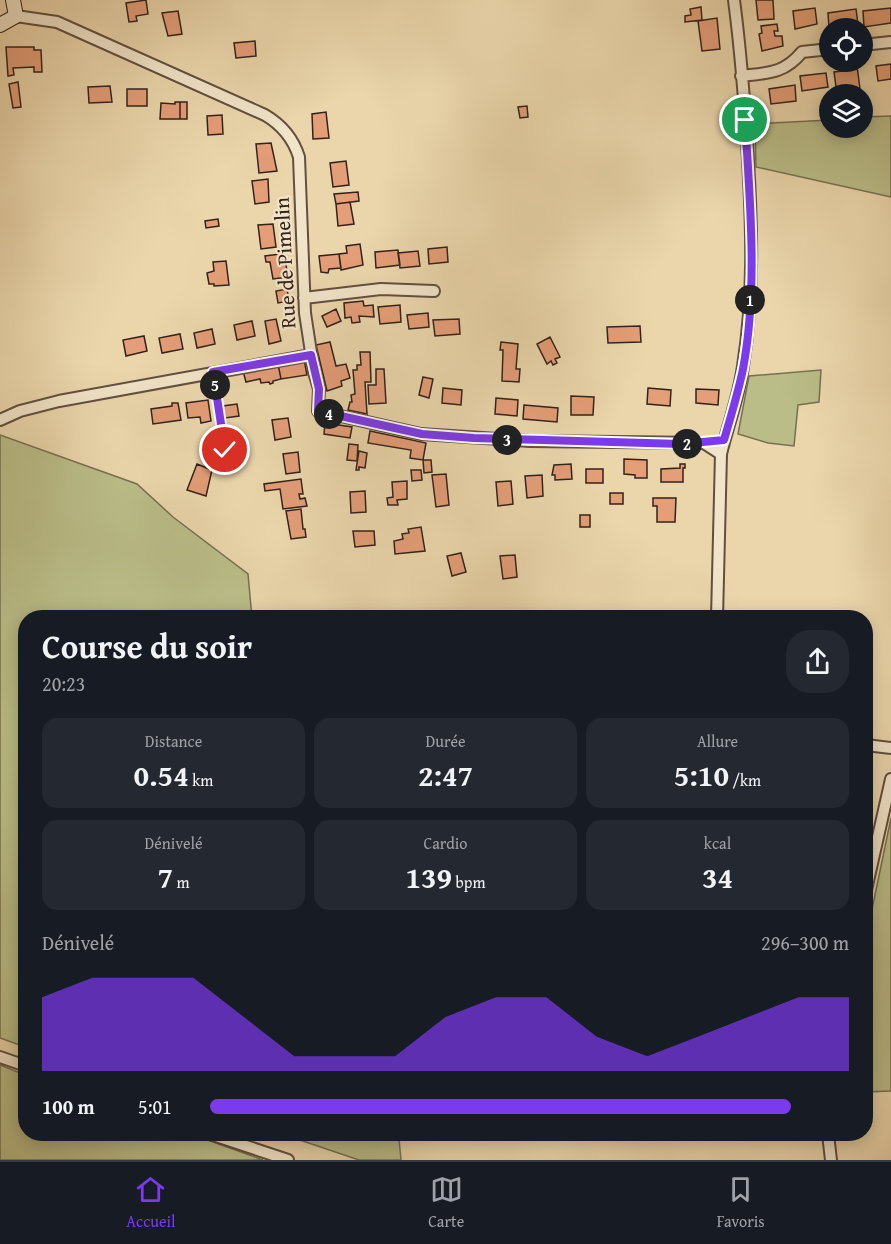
<!DOCTYPE html>
<html lang="fr">
<head>
<meta charset="utf-8">
<style>
  body { margin:0; font-family:"Gentium Book Plus",serif; background:#242831; color:#f1f3f6; height:100vh; display:flex; flex-direction:column; font-size:22px; white-space:nowrap }
  * { box-sizing:border-box; margin:0 }
  p { font-size:20px; color:#9ea1a6 }
  .icon { flex:none; width:33px; height:33px; fill:none; stroke:currentColor; stroke-width:2; stroke-linecap:round; stroke-linejoin:round }
  .map { position:relative; flex:1; overflow:hidden }
  .side { position:absolute; left:18px; top:610px; width:855px; height:531px; display:flex; flex-direction:column; background:#171b24; border-radius:24px; box-shadow:0 3px 15px #0003 }
  .side>* { flex:none }
  .controls { position:absolute; left:819px; top:18px; display:grid; gap:12px }
  .controls a { display:grid; place-items:center; width:54px; height:54px; border-radius:50%; background:#171b24; box-shadow:0 3px 15px #0003; font-size:30px }
  .pin { position:absolute; display:grid; place-items:center; width:51px; height:51px; color:#fff; margin:-26px; border:3px solid #fff; border-radius:50%; box-shadow:0 2px 6px #0007 }
  .km { position:absolute; width:30px; height:30px; margin:-15px; border-radius:50%; background:#222; color:#fff; font-size:16px; line-height:30px; text-align:center }
  .round { display:grid; place-items:center; flex:none; width:63px; height:63px; border-radius:24px; background:#242831 }
  .overview { display:flex; align-items:center; justify-content:space-between; height:102px; padding:0 24px }
  h1 { font-size:33px; font-weight:800; line-height:45px }
  .metrics { display:grid; grid-template-columns:repeat(3,1fr); gap:9px; height:102px; padding:6px 24px }
  .metrics div { display:grid; align-content:center; border-radius:15px; background:#242831; text-align:center }
  .metrics b { font-size:30px; font-weight:800 }
  .metrics small { font-size:16px; font-weight:400 }
  .metrics p { font-size:16px }
  .chart { height:168px; padding:12px 24px }
  .chart p { display:flex; justify-content:space-between }
  .chart svg { width:100%; height:108px; margin-top:6px; fill:#7c3aed; opacity:.7 }
  ul { padding:0 24px; list-style:none; font-size:20px }
  li { display:grid; grid-template-columns:96px 72px 1fr; align-items:center; height:45px }
  li i { height:15px; border-radius:8px; background:#7c3aed }
  .tabs { display:flex; justify-content:space-around; align-items:center; height:84px; border-top:2px solid #363941; background:#171b24; font-size:16px; color:#9ea1a6 }
  .tabs a { display:grid; justify-items:center; gap:3px }
  .tabs .on { color:#7c3aed }
  .map>svg:first-child { display:block }
  .green { fill:#babd88; stroke:#767052; stroke-width:1.5 }
  .building { fill:#e49e78; stroke:#33221b; stroke-width:1.5 }
  .lines { fill:none; stroke-linecap:round; stroke-linejoin:round }
  .service-casing { stroke:#614f3f; stroke-width:8 }
  .minor-casing { stroke:#614f3f; stroke-width:14 }
  .secondary-casing { stroke:#33221b; stroke-width:16 }
  .service { stroke:#f2e4c9; stroke-width:5 }
  .minor { stroke:#f2e4c9; stroke-width:10 }
  .secondary { stroke:#f2e4c9; stroke-width:14 }
  .route-casing { stroke:#fff; stroke-width:12 }
  .route { stroke:#7c3aed; stroke-width:8 }
  .labels { text-anchor:middle; stroke-width:4.5; stroke-linejoin:round; paint-order:stroke }
  .street-label { font-size:21px; fill:#33221b; stroke:#f2e4c9 }
</style>
</head>
<body>
<div class="map">
<svg width="891" height="1160" viewBox="0 0 891 1160">
  <rect width="100%" height="100%" fill="#ebd6ac"/>
  <filter id="stains"><feTurbulence type="fractalNoise" baseFrequency=".00333" numOctaves="4"/><feColorMatrix values="0 0 0 0 .2 0 0 0 0 .09 0 0 0 0 .02 0 0 0 .5 -.17"/></filter>
  <radialGradient id="worn" r=".72"><stop offset=".6" stop-color="#630" stop-opacity="0"/><stop offset="1" stop-color="#630" stop-opacity=".3"/></radialGradient>
  <!-- green -->
  <path class="green" d="M 891,116 L 891,197 L 756,167 L 755,124 L 829,120 L 830,128 L 862,128 L 863,117 Z
    M 821,370 L 819,402 L 798,405 L 794,446 L 768,443 L 738,434 L 749,376 Z
    M 0,435 L 137,484 L 173,517 L 248,574 L 252,618 L 26,618 L 25,1047 L 0,1038 Z
    M 891,818 L 891,1091 L 866,1092 L 866,938 Z
    M 0,1065 L 25,1075 L 26,1134 L 191,1134 L 263,1160 L 0,1160 Z
    M 282,1134 L 383,1134 L 399,1139 L 401,1160 L 359,1160 Z"/>
  <!-- building -->
  <path class="building" d="M 146,0 L 148,14 L 136,16 L 137,21 L 129,22 L 126,3 Z
    M 756,0 L 773,0 L 774,19 L 758,20 Z
    M 701,7 L 702,20 L 685,22 L 685,16 L 691,15 L 690,9 Z
    M 815,8 L 817,24 L 795,29 L 793,11 Z
    M 891,8 L 891,23 L 864,27 L 863,11 Z
    M 856,9 L 858,24 L 829,28 L 828,13 Z
    M 178,11 L 182,34 L 168,36 L 162,13 Z
    M 717,18 L 720,49 L 702,51 L 698,21 Z
    M 777,24 L 778,31 L 774,31 L 775,36 L 782,36 L 783,46 L 762,51 L 759,34 L 762,33 L 761,26 Z
    M 255,41 L 256,56 L 236,58 L 234,43 Z
    M 6,47 L 34,47 L 34,50 L 41,50 L 42,72 L 34,72 L 34,67 L 13,68 L 14,75 L 8,76 Z
    M 891,64 L 891,79 L 878,81 L 876,66 Z
    M 857,66 L 860,89 L 843,94 L 837,94 L 834,72 L 851,70 L 850,67 Z
    M 826,73 L 828,87 L 802,91 L 800,76 Z
    M 18,82 L 21,107 L 13,108 L 9,84 Z
    M 795,85 L 796,101 L 771,104 L 769,89 Z
    M 110,86 L 112,102 L 89,103 L 88,87 Z
    M 127,89 L 147,89 L 147,106 L 127,106 Z
    M 175,102 L 180,102 L 180,119 L 160,119 L 161,103 L 175,104 Z
    M 180,102 L 187,102 L 187,119 L 180,119 Z
    M 527,106 L 528,117 L 520,118 L 518,107 Z
    M 326,112 L 329,138 L 313,139 L 312,114 Z
    M 222,115 L 223,134 L 208,135 L 207,116 Z
    M 271,143 L 277,171 L 259,173 L 256,144 Z
    M 346,161 L 349,185 L 333,187 L 330,163 Z
    M 268,179 L 269,202 L 255,204 L 252,181 Z
    M 358,192 L 359,201 L 336,204 L 334,194 Z
    M 350,202 L 354,224 L 338,226 L 336,204 Z
    M 218,219 L 219,226 L 206,228 L 205,221 Z
    M 273,224 L 276,247 L 261,249 L 258,225 Z
    M 360,244 L 363,265 L 341,270 L 339,254 L 347,253 L 346,246 Z
    M 447,247 L 448,262 L 429,264 L 428,249 Z
    M 398,250 L 400,265 L 376,268 L 375,252 Z
    M 418,251 L 420,266 L 400,268 L 398,253 Z
    M 280,254 L 281,259 L 285,259 L 288,277 L 273,279 L 270,262 L 266,262 L 265,256 Z
    M 339,254 L 341,268 L 329,269 L 328,273 L 321,272 L 319,256 Z
    M 226,261 L 229,285 L 214,286 L 214,284 L 209,284 L 207,273 L 214,271 L 213,262 Z
    M 287,289 L 289,301 L 278,303 L 276,291 Z
    M 363,301 L 364,306 L 373,305 L 374,317 L 359,316 L 360,322 L 352,323 L 351,317 L 345,318 L 344,303 Z
    M 400,305 L 401,322 L 380,324 L 378,307 Z
    M 336,309 L 341,321 L 327,327 L 322,316 Z
    M 428,313 L 429,327 L 409,329 L 407,315 Z
    M 276,319 L 281,341 L 269,344 L 265,321 Z
    M 459,319 L 460,334 L 435,336 L 433,320 Z
    M 252,321 L 255,336 L 237,340 L 234,325 Z
    M 640,326 L 641,342 L 608,343 L 607,327 Z
    M 212,329 L 215,344 L 197,348 L 194,333 Z
    M 180,334 L 183,349 L 162,353 L 159,338 Z
    M 144,336 L 147,351 L 126,356 L 123,340 Z
    M 550,337 L 560,357 L 555,359 L 557,363 L 553,365 L 551,361 L 547,364 L 537,344 Z
    M 330,342 L 336,366 L 346,364 L 350,378 L 341,381 L 342,386 L 327,391 L 316,345 Z
    M 501,342 L 518,344 L 516,369 L 520,369 L 519,382 L 502,381 L 503,350 L 500,350 Z
    M 360,352 L 370,352 L 371,382 L 365,382 L 367,414 L 348,410 L 350,402 L 352,402 L 351,395 L 355,394 L 353,370 L 357,370 L 357,365 L 361,365 Z
    M 304,359 L 307,375 L 281,379 L 278,364 Z
    M 278,364 L 281,379 L 273,381 L 273,383 L 270,384 L 269,382 L 261,383 L 260,379 L 246,382 L 243,371 Z
    M 376,369 L 384,369 L 386,403 L 369,404 L 368,385 L 376,385 Z
    M 423,377 L 433,379 L 429,398 L 419,395 Z
    M 443,388 L 462,390 L 461,405 L 442,403 Z
    M 648,388 L 671,390 L 670,406 L 647,404 Z
    M 696,389 L 719,390 L 718,405 L 696,403 Z
    M 571,396 L 594,397 L 593,415 L 571,415 Z
    M 496,398 L 518,400 L 517,416 L 495,414 Z
    M 208,400 L 211,421 L 201,423 L 200,417 L 188,418 L 186,403 Z
    M 172,403 L 178,403 L 181,420 L 153,424 L 151,409 L 172,406 Z
    M 237,404 L 239,416 L 225,418 L 223,406 Z
    M 524,405 L 558,408 L 557,422 L 523,419 Z
    M 288,418 L 291,437 L 275,440 L 272,420 Z
    M 325,423 L 352,427 L 350,438 L 324,434 Z
    M 370,431 L 426,443 L 423,460 L 410,458 L 411,450 L 368,443 Z
    M 349,444 L 358,445 L 357,461 L 347,460 Z
    M 359,451 L 367,453 L 365,468 L 359,467 L 359,470 L 356,470 Z
    M 298,452 L 300,472 L 286,474 L 283,454 Z
    M 624,459 L 647,460 L 647,478 L 635,478 L 635,475 L 624,474 Z
    M 423,460 L 431,460 L 432,472 L 424,473 Z
    M 197,464 L 212,470 L 206,496 L 187,490 Z
    M 571,464 L 572,479 L 555,480 L 555,475 L 552,475 L 554,465 Z
    M 680,464 L 685,464 L 685,468 L 683,468 L 683,482 L 661,482 L 661,469 L 680,468 Z
    M 586,469 L 603,469 L 603,483 L 586,483 Z
    M 411,470 L 421,470 L 422,480 L 412,481 Z
    M 446,474 L 449,505 L 436,507 L 432,475 Z
    M 542,475 L 543,496 L 527,498 L 525,476 Z
    M 301,479 L 303,494 L 299,494 L 300,499 L 305,498 L 307,506 L 283,509 L 280,489 L 265,491 L 264,484 Z
    M 407,481 L 407,499 L 397,500 L 398,505 L 388,505 L 387,498 L 393,497 L 392,482 Z
    M 511,481 L 513,504 L 498,506 L 496,482 Z
    M 365,491 L 366,512 L 351,513 L 350,492 Z
    M 610,493 L 623,493 L 623,504 L 610,504 Z
    M 653,498 L 676,498 L 675,522 L 657,522 L 657,506 L 653,506 Z
    M 301,509 L 303,529 L 305,529 L 306,537 L 291,539 L 286,511 Z
    M 580,515 L 590,515 L 590,527 L 580,527 Z
    M 421,527 L 425,551 L 395,554 L 394,541 L 403,539 L 402,534 L 409,533 L 408,529 Z
    M 374,531 L 375,545 L 355,547 L 353,531 Z
    M 461,553 L 466,572 L 452,576 L 447,556 Z
    M 515,555 L 517,577 L 503,579 L 500,556 Z"/>
  <g class="lines">
    <defs>
      <path id="service" d="M 214,373 L 225,450"/>
      <path id="minor" d="M 16,16 L 57,22 L 265,115 C 282,125 293,138 299,157 L 305,313 L 314,372 L 319,389 L 318,411 L 421,434 L 530,441 L 704,443 L 721,454 L 717,618
        M 862,45 L 891,42
        M 741,76 C 767,73 784,74 802,52 L 830,49
        M 304,298 L 381,289 L 434,291
        M 0,420 L 20,411 L 59,401 L 311,355
        M 721,454 C 728,425 739,396 743,366 C 754,297 752,229 748,160 C 745,107 741,53 734,0
        M 866,745 L 891,748
        M 866,890 L 891,779
        M 0,1057 L 26,1066
        M 210,1134 L 288,1160
        M 828,1134 L 831,1160"/>
      <path id="secondary" d="M 0,25 L 16,16 L 13,0"/>
    </defs>
    <!-- service casing -->
    <use href="#service" class="service-casing"/>
    <!-- minor casing -->
    <use href="#minor" class="minor-casing"/>
    <!-- secondary casing -->
    <use href="#secondary" class="secondary-casing"/>
    <!-- service -->
    <use href="#service" class="service"/>
    <!-- minor -->
    <use href="#minor" class="minor"/>
    <!-- secondary -->
    <use href="#secondary" class="secondary"/>
  </g>
  <g class="lines">
    <defs>
      <path id="route" d="M 225,450 L 213,372 L 311,355 L 319,389 L 318,411 L 422,434 L 474,438 L 681,444 L 724,440 C 731,416 738,393 743,369 C 758,289 750,201 745,120"/>
    </defs>
    <!-- route casing -->
    <use href="#route" class="route-casing"/>
    <!-- route -->
    <use href="#route" class="route"/>
  </g>
  <g class="labels">
    <!-- street labels -->
    <g class="street-label">
      <text transform="translate(285 263) rotate(-93)" y="7">Rue de Pimelin</text>
    </g>
  </g>
  <rect width="100%" height="100%" filter="url(#stains)"/>
  <rect width="100%" height="100%" fill="url(#worn)"/>
</svg>
<div class="controls">
<a><svg class="icon" aria-label="locate" viewBox="0 0 24 24"><circle cx="12" cy="12" r="6"/><path d="M12 2v4M12 18v4M2 12h4M18 12h4"/></svg></a>
<a><svg class="icon" aria-label="layers" viewBox="0 0 24 24"><path d="M12 4l9 5-9 5-9-5zM3 14l9 5 9-5"/></svg></a>
</div>
<div class="pin" style="left:745px;top:120px;background:#1e9e55"><svg class="icon" aria-label="arrive" viewBox="0 0 24 24"><path d="M6 21V4h12l-3 4 3 4H6"/></svg></div>
<div class="pin" style="left:225px;top:450px;background:#d93025"><svg class="icon" aria-label="check" viewBox="0 0 24 24"><path d="M5 12l5 5 9-10"/></svg></div>
<b class="km" style="left:750px;top:300px">1</b>
<b class="km" style="left:687px;top:444px">2</b>
<b class="km" style="left:507px;top:440px">3</b>
<b class="km" style="left:329px;top:414px">4</b>
<b class="km" style="left:215px;top:385px">5</b>
<section class="side">
<div class="overview"><div><h1>Course du soir</h1><p>20:23</p></div><a class="round"><svg class="icon" aria-label="share" viewBox="0 0 24 24"><path d="M12 15V3M7 8l5-5 5 5M5 13v7h14v-7"/></svg></a></div>
<div class="metrics">
<div><p>Distance</p><b>0.54<small> km</small></b></div>
<div><p>Durée</p><b>2:47</b></div>
<div><p>Allure</p><b>5:10<small> /km</small></b></div>
</div>
<div class="metrics">
<div><p>Dénivelé</p><b>7<small> m</small></b></div>
<div><p>Cardio</p><b>139<small> bpm</small></b></div>
<div><p>kcal</p><b>34</b></div>
</div>
<div class="chart"><p><span>Dénivelé</span>296–300 m</p>
<svg viewBox="0 0 160 44" preserveAspectRatio="none"><path d="M0 44V14L10 6L20 6L30 6L40 22L50 38L60 38L70 38L80 22L90 14L100 14L110 30L120 38L130 30L140 22L150 14L160 14V44z"/></svg>
</div>
<ul>
<li><b>100 m</b>5:01<i style="width:91%"></i></li>
</ul>
</section>
</div>
<nav class="tabs">
<a class="on"><svg class="icon" aria-label="home" viewBox="0 0 24 24"><path d="M3 11l9-7 9 7M6 9v11h12V9"/></svg>Accueil</a>
<a><svg class="icon" aria-label="map" viewBox="0 0 24 24"><path d="M3 6l6-2 6 2 6-2v14l-6 2-6-2-6 2zM9 4v14M15 6v14"/></svg>Carte</a>
<a><svg class="icon" aria-label="saved" viewBox="0 0 24 24"><path d="M7 4h10v16l-5-4-5 4z"/></svg>Favoris</a>
</nav>
</body>
</html>
